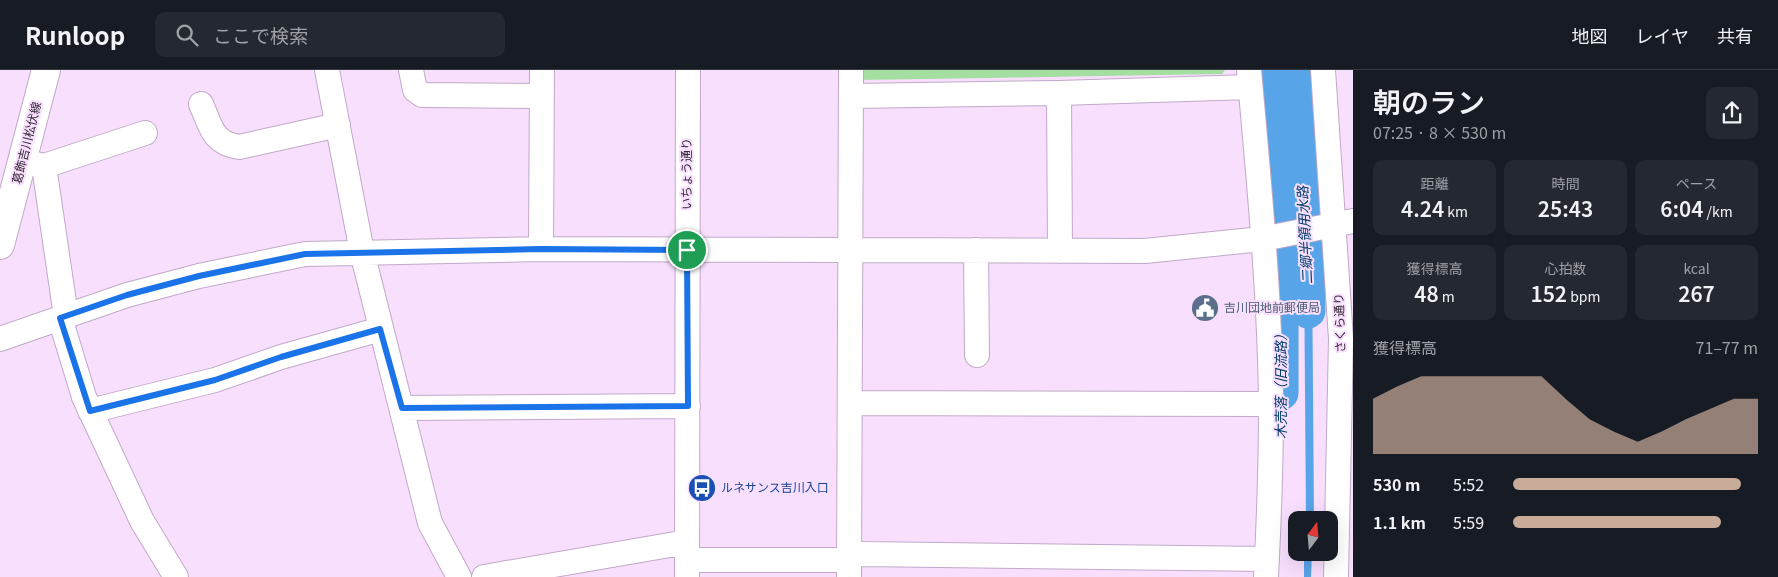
<!DOCTYPE html>
<html lang="ja">
<head>
<meta charset="utf-8">
<style>
  body { margin:0; font-family:Georgia,"Noto Sans JP",serif; background:#242831; color:#f1f3f6; height:100vh; display:flex; flex-direction:column; font-size:19px; white-space:nowrap }
  * { box-sizing:border-box; margin:0 }
  p { font-size:16px; color:#9ea1a6 }
  .icon { flex:none; width:28px; height:28px; fill:none; stroke:currentColor; stroke-width:2; stroke-linecap:round; stroke-linejoin:round }
  .map { position:relative; flex:1; overflow:hidden }
  .panel { display:flex; flex-direction:column; background:#171b24; width:425px }
  .panel>* { flex:none }
  .needle { width:32px; rotate:16deg }
  .fabs { position:absolute; left:1288px; top:441px; display:grid; gap:10px }
  .fabs a { display:grid; place-items:center; width:50px; height:50px; border-radius:10px; background:#171b24; box-shadow:0 5px 20px #0002; font-size:25px }
  .pin { position:absolute; display:grid; place-items:center; width:42px; height:42px; color:#fff; margin:-21px; border:2px solid #fff; border-radius:50%; box-shadow:0 1px 5px #0007 }
  .round { display:grid; place-items:center; flex:none; width:52px; height:52px; border-radius:10px; background:#242831 }
  .summary { display:flex; align-items:center; justify-content:space-between; height:85px; padding:0 20px }
  h1 { font-size:28px; font-weight:600; line-height:38px }
  .stats { display:grid; grid-template-columns:repeat(3,1fr); gap:8px; height:85px; padding:5px 20px }
  .stats div { display:grid; align-content:center; border-radius:10px; background:#242831; text-align:center }
  .stats b { font-size:21px; font-weight:600 }
  .stats small { font-size:14px; font-weight:400 }
  .stats p { font-size:14px }
  .chart { height:140px; padding:10px 20px }
  .chart p { display:flex; justify-content:space-between }
  .chart svg { width:100%; height:90px; margin-top:5px; fill:#c9ab99; opacity:.7 }
  ul { padding:0 20px; list-style:none; font-size:16px }
  li { display:grid; grid-template-columns:80px 60px 1fr; align-items:center; height:38px }
  li i { height:12px; border-radius:6px; background:#c9ab99 }
  header { display:flex; align-items:center; gap:30px; box-sizing:border-box; height:70px; padding:0 25px; background:#171b24; border-bottom:1px solid #363941 }
  header strong { font-size:24px }
  nav { display:flex; gap:28px; margin-inline-start:auto; font-size:18px }
  .search { width:350px; height:45px; background:#242831; display:flex; align-items:center; gap:12px; box-sizing:border-box; padding:0 18px; border-radius:10px; color:#9ea1a6; font-size:19px }
  main { display:flex; flex:1; min-height:0 }
  .map>svg:first-child { display:block }
  .green { fill:#a5dea1 }
  .water { fill:#58a4e9 }
  .lines { fill:none; stroke-linecap:round; stroke-linejoin:round }
  .river { stroke:#58a4e9; stroke-width:35 }
  .minor-casing { stroke:#c1a9c7; stroke-width:26 }
  .major-casing { stroke:#c1a9c7; stroke-width:30 }
  .minor { stroke:#fff; stroke-width:24 }
  .major { stroke:#fff; stroke-width:28 }
  .route-casing { stroke:#fff; stroke-width:10 }
  .route { stroke:#1a73e8; stroke-width:6 }
  .labels { text-anchor:middle; stroke-width:4; stroke-linejoin:round; paint-order:stroke }
  .street-label { font-size:12px; fill:#312733; stroke:#f8dffe }
  .service-label { font-size:12px; fill:#4e5e75; stroke:#f8dffe; text-anchor:start }
  .transit-label { font-size:12px; fill:#164399; stroke:#f8dffe; text-anchor:start }
  .water-label { font-size:14px; font-style:italic; fill:#033e6a; stroke:#f8dffe }
</style>
</head>
<body>
<header>
<strong>Runloop</strong>
<div class="search"><svg class="icon" aria-label="search" viewBox="0 0 24 24"><circle cx="10" cy="10" r="6"/><path d="M15 15l6 6"/></svg>ここで検索</div>
<nav><a>地図</a><a>レイヤ</a><a>共有</a></nav>
</header>
<main>
<div class="map">
<svg width="1353" height="507" viewBox="0 0 1353 507">
  <rect width="100%" height="100%" fill="#f8dffe"/>
  <!-- green -->
  <path class="green" d="M 860,0 L 1225,0 L 1222,4 L 860,10 Z
    M 1255,0 L 1308,0 L 1318,139 L 1267,150 Z"/>
  <!-- water -->
  <path class="water" d="M 1290,0 L 1297,0 L 1307,135 L 1300,137 Z
    M 1304,192 L 1312,192 L 1314,450 L 1306,450 Z
    M 1304,483 L 1312,483 L 1311,507 L 1304,507 Z"/>
  <g class="lines">
    <!-- river -->
    <path class="river" d="M 1266,0 L 1281,189 L 1281,323
      M 1294,0 L 1308,179 L 1308,241"/>
    <defs>
      <path id="minor" d="M 327,0 L 362,182 L 430,453 L 459,507
        M 411,0 L 415,20 L 422,25 L 542,26
        M 1249,0 C 1259,112 1270,225 1271,337 C 1271,393 1269,450 1266,507
        M 1323,0 L 1341,269 L 1336,507
        M 1059,23 L 1060,181
        M 851,26 L 1059,23 L 1250,17
        M 201,34 C 211,56 212,73 239,77 L 338,55
        M 22,91 L 44,96 L 66,246
        M 44,96 L 145,63
        M 541,179 L 542,0
        M 976,180 L 977,285
        M 60,248 L 84,327 L 142,451 L 176,507
        M 0,269 L 127,225 L 199,206 L 305,184 L 541,179 L 1145,181 L 1262,169 L 1353,151
        M 850,333 L 1271,334
        M 402,338 L 688,336
        M 90,341 L 215,310 L 281,287 L 381,259
        M 688,490 L 839,490 L 861,484 L 1267,489
        M 484,507 L 687,472
        M 687,507 L 688,0
        M 849,507 L 851,0"/>
      <path id="major" d="M 0,175 L 46,0"/>
    </defs>
    <!-- minor casing -->
    <use href="#minor" class="minor-casing"/>
    <!-- major casing -->
    <use href="#major" class="major-casing"/>
    <!-- minor -->
    <use href="#minor" class="minor"/>
    <!-- major -->
    <use href="#major" class="major"/>
  </g>
  <g class="lines">
    <defs>
      <path id="route" d="M 541,179 L 687,180 L 688,336 L 402,338 L 380,259 L 281,287 L 215,310 L 90,341 L 60,248 L 127,225 L 199,206 L 305,184 Z"/>
    </defs>
    <!-- route casing -->
    <use href="#route" class="route-casing"/>
    <!-- route -->
    <use href="#route" class="route"/>
  </g>
  <!-- icons -->
  <defs>
    <symbol id="civic-disc" viewBox="-11 -11 22 22"><circle r="9.5" fill="#5c6f8a" stroke="#f8dffe"/><path d="M-.6-6.5H3V-4.5H.6V-3L4-1V1h2V6H-6V1h2V-1L-.6-3ZM-1.2 2.5V6h2.4V2.5Z" fill="#fff"/></symbol>
    <symbol id="bus-disc" viewBox="-11 -11 22 22"><circle r="9.5" fill="#1a4fb4" stroke="#f8dffe"/><path d="M-5-6H5V4H4V6H2V4H-2V6H-4V4H-5ZM-3.5-4V0h7V-4ZM-3.5 1.2v1.5H-2V1.2ZM2 1.2v1.5H3.5V1.2Z" fill="#fff"/></symbol>
  </defs>
  <g fill-rule="evenodd">
    <use href="#civic-disc" x="1189" y="222" width="32" height="32"/>
    <use href="#bus-disc" x="686" y="402" width="32" height="32"/>
  </g>
  <g class="labels">
    <!-- street labels -->
    <g class="street-label">
      <text transform="translate(27 73) rotate(-76)" y="4">葛飾吉川松伏線</text>
      <text transform="translate(687 104) rotate(-90)" y="4">いちょう通り</text>
      <text transform="translate(1340 253) rotate(-92)" y="4">さくら通り</text>
    </g>
    <!-- service labels -->
    <g class="service-label">
      <text x="1224" y="242">吉川団地前郵便局</text>
    </g>
    <!-- transit labels -->
    <g class="transit-label">
      <text x="721" y="422">ルネサンス吉川入口</text>
    </g>
    <!-- water labels -->
    <g class="water-label">
      <text transform="translate(1305 165) rotate(-93)" y="5">二郷半領用水路</text>
      <text transform="translate(1281 313) rotate(-90)" y="5">木売落（旧流路）</text>
    </g>
  </g>
</svg>
<div class="fabs">
<a><svg class="needle" viewBox="-14 -14 28 28"><path d="M0-13l5 13h-10z" fill="#e53935"/><path d="M0 13l5-13h-10z" fill="#9ea1a6"/></svg></a>
</div>
<div class="pin" style="left:687px;top:180px;background:#1e9e55"><svg class="icon" aria-label="arrive" viewBox="0 0 24 24"><path d="M6 21V4h12l-3 4 3 4H6"/></svg></div>
</div>
<section class="panel">
<div class="summary"><div><h1>朝のラン</h1><p>07:25 · 8 × 530 m</p></div><a class="round"><svg class="icon" aria-label="share" viewBox="0 0 24 24"><path d="M12 15V3M7 8l5-5 5 5M5 13v7h14v-7"/></svg></a></div>
<div class="stats">
<div><p>距離</p><b>4.24<small> km</small></b></div>
<div><p>時間</p><b>25:43</b></div>
<div><p>ペース</p><b>6:04<small> /km</small></b></div>
</div>
<div class="stats">
<div><p>獲得標高</p><b>48<small> m</small></b></div>
<div><p>心拍数</p><b>152<small> bpm</small></b></div>
<div><p>kcal</p><b>267</b></div>
</div>
<div class="chart"><p><span>獲得標高</span>71–77 m</p>
<svg viewBox="0 0 160 44" preserveAspectRatio="none"><path d="M0 44V17L10 11L20 6L30 6L40 6L50 6L60 6L70 6L80 17L90 27L100 33L110 38L120 33L130 27L140 22L150 17L160 17V44z"/></svg>
</div>
<ul>
<li><b>530 m</b>5:52<i style="width:93%"></i></li>
<li><b>1.1 km</b>5:59<i style="width:85%"></i></li>
</ul>
</section>
</main>
</body>
</html>
